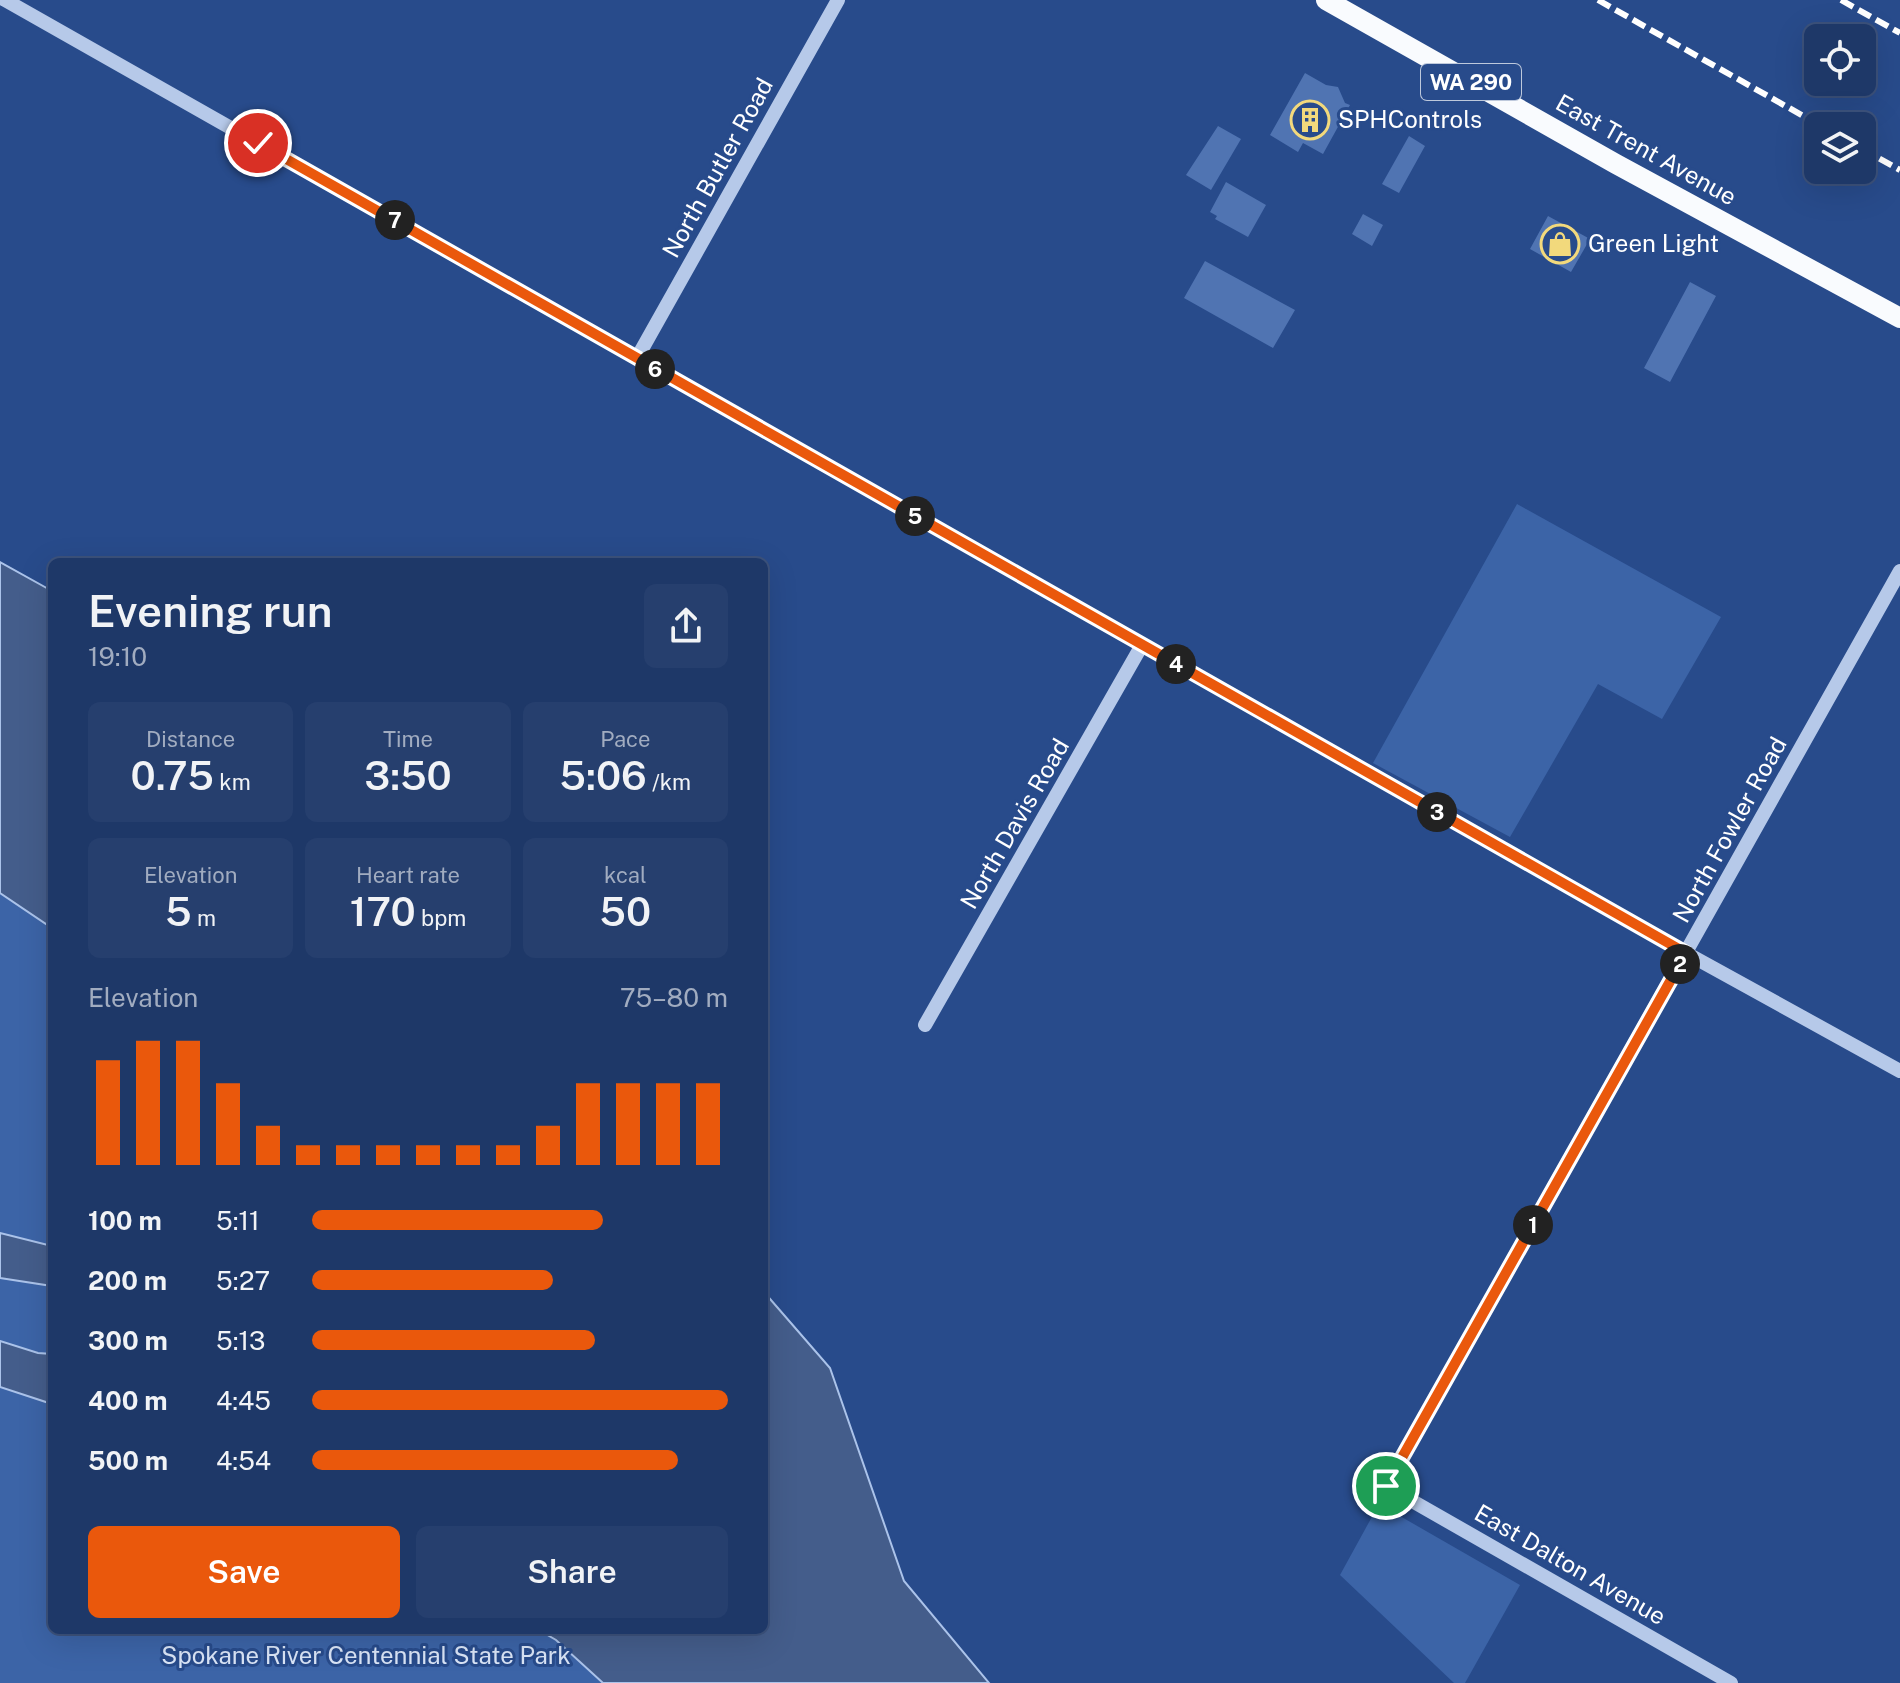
<!DOCTYPE html>
<html lang="en">
<head>
<meta charset="utf-8">
<style>
  body { margin:0; font-family:"Public Sans",sans-serif; background:#263f6e; color:#f1f3f6; height:100vh; display:flex; flex-direction:column; font-size:30px; white-space:nowrap }
  * { box-sizing:border-box; margin:0 }
  p { font-size:26px; color:#a1acc0 }
  .icon { flex:none; width:44px; height:44px; fill:none; stroke:currentColor; stroke-width:2; stroke-linecap:round; stroke-linejoin:round }
  .map { position:relative; flex:1; overflow:hidden }
  .side { position:absolute; left:48px; top:558px; width:720px; height:1076px; display:flex; flex-direction:column; background:#1e3868; border-radius:12px; box-shadow:0 8px 32px #0002,0 0 0 2px #3c527c }
  .side>* { flex:none }
  .fabs { position:absolute; left:1804px; top:24px; display:grid; gap:16px }
  .fabs a { display:grid; place-items:center; width:72px; height:72px; border-radius:12px; background:#1e3868; box-shadow:0 8px 32px #0002,0 0 0 2px #3c527c; font-size:40px }
  .pin { position:absolute; display:grid; place-items:center; width:68px; height:68px; color:#fff; margin:-34px; border:4px solid #fff; border-radius:50%; box-shadow:0 2px 8px #0007 }
  .km { position:absolute; width:40px; height:40px; margin:-20px; border-radius:50%; background:#222; color:#fff; font-size:22px; line-height:40px; text-align:center }
  .round { display:grid; place-items:center; flex:none; width:84px; height:84px; border-radius:12px; background:#263f6e }
  .overview { display:flex; align-items:center; justify-content:space-between; height:136px; padding:0 40px }
  h1 { font-size:44px; font-weight:600; line-height:60px }
  .metrics { display:grid; grid-template-columns:repeat(3,1fr); gap:12px; height:136px; padding:8px 40px }
  .metrics div { display:grid; align-content:center; border-radius:12px; background:#263f6e; text-align:center }
  .metrics b { font-size:40px; font-weight:600 }
  .metrics small { font-size:22px; font-weight:400 }
  .metrics p { font-size:22px }
  .chart { height:224px; padding:16px 40px }
  .chart p { display:flex; justify-content:space-between }
  .chart svg { width:100%; height:144px; margin-top:8px; stroke:#ea580c; stroke-width:6 }
  .action { display:flex; gap:16px; margin-top:auto; padding:16px 40px }
  .action a { flex:1; height:92px; border-radius:12px; background:#ea580c; color:#fff; font-size:32px; font-weight:600; line-height:92px; text-align:center }
  .action a+a { background:#263f6e; color:#f1f3f6 }
  ul { padding:0 40px; list-style:none; font-size:26px }
  li { display:grid; grid-template-columns:128px 96px 1fr; align-items:center; height:60px }
  li i { height:20px; border-radius:10px; background:#ea580c }
  .map>svg:first-child { display:block }
  .green { fill:#3c64a7 }
  .water { fill:#445d8b; stroke:#abc3ea; stroke-width:2 }
  .building { fill:#5074b2 }
  .lines { fill:none; stroke-linecap:round; stroke-linejoin:round }
  .minor { stroke:#b6c9e9; stroke-width:14 }
  .major { stroke:#f9fbfe; stroke-width:20 }
  .rail { stroke:#fff; stroke-width:6; stroke-dasharray:14 6; stroke-linecap:butt }
  .route-casing { stroke:#fff; stroke-width:16 }
  .route { stroke:#ea580c; stroke-width:10 }
  .labels { text-anchor:middle; stroke-width:6; stroke-linejoin:round; paint-order:stroke }
  .shield { fill:#284b8b; stroke:#bec9dc; stroke-width:2 }
  .shield-label { font-size:22px; font-weight:bold; fill:#fff }
  .poi-label { font-size:24px; fill:#fff; stroke:#284b8b; text-anchor:start }
  .street-label { font-size:24px; fill:#fff; stroke:#284b8b }
  .park-label { font-size:24px; fill:#dae5f7; stroke:#284b8b }
</style>
</head>
<body>
<div class="map">
<svg width="1900" height="1683" viewBox="0 0 1900 1683">
  <rect width="100%" height="100%" fill="#284b8b"/>
  <!-- green -->
  <path class="green" d="M 1517,504 L 1721,617 L 1662,719 L 1598,684 L 1510,837 L 1373,763 Z
    M 0,893 L 52,928 L 52,1246 L 0,1233 Z
    M 0,1278 L 52,1286 L 52,1354 L 38,1353 L 0,1341 Z
    M 0,1387 L 52,1404 L 52,1630 L 539,1630 L 556,1640 L 603,1683 L 0,1683 Z
    M 1379,1504 L 1520,1585 L 1465,1683 L 1454,1683 L 1340,1575 Z"/>
  <!-- water -->
  <path class="water" d="M 0,562 L 52,591 L 52,928 L 0,893 Z
    M 0,1233 L 52,1246 L 52,1286 L 0,1278 Z
    M 764,1292 L 830,1368 L 904,1581 L 989,1683 L 603,1683 L 556,1640 L 539,1630 L 764,1630 Z
    M 0,1341 L 38,1353 L 52,1354 L 52,1404 L 0,1387 Z"/>
  <!-- building -->
  <path class="building" d="M 1305,73 L 1326,85 L 1338,87 L 1345,103 L 1350,105 L 1323,154 L 1303,143 L 1298,152 L 1270,135 Z
    M 1218,126 L 1241,139 L 1211,190 L 1186,175 Z
    M 1409,136 L 1425,146 L 1399,193 L 1382,184 Z
    M 1226,182 L 1266,205 L 1248,237 L 1215,219 L 1217,216 L 1210,212 Z
    M 1363,214 L 1383,225 L 1372,246 L 1352,234 Z
    M 1548,216 L 1590,239 L 1571,272 L 1530,249 Z
    M 1205,261 L 1295,310 L 1273,348 L 1184,298 Z
    M 1690,282 L 1716,296 L 1670,382 L 1644,368 Z"/>
  <g class="lines">
    <!-- minor -->
    <path class="minor" d="M 5,0 L 1686,953 L 1900,1071
      M 637,358 L 838,0
      M 925,1025 L 1142,645
      M 1731,1683 L 1386,1486 L 1900,571"/>
    <!-- major -->
    <path class="major" d="M 1326,0 L 1616,164 L 1900,318"/>
    <!-- rail -->
    <path class="rail" d="M 1598,0 L 1821,126
      M 1841,0 L 1900,33
      M 1862,149 L 1900,170"/>
  </g>
  <g class="lines">
    <defs>
      <path id="route" d="M 258,143 L 1686,953 L 1386,1486"/>
    </defs>
    <!-- route casing -->
    <use href="#route" class="route-casing"/>
    <!-- route -->
    <use href="#route" class="route"/>
  </g>
  <!-- icons -->
  <defs>
    <symbol id="building-ring" viewBox="-11 -11 22 22"><circle r="9.5" fill="#284b8b" stroke="#f2d97c" stroke-width="1.5"/><path d="M-4-6H4V6H1V3H-1V6H-4ZM-2.5-4.3h1.7v1.8h-1.7ZM.8-4.3h1.7v1.8H.8ZM-2.5-1h1.7V.8h-1.7ZM.8-1h1.7V.8H.8Z" fill="#f2d97c"/></symbol>
    <symbol id="shop-ring" viewBox="-11 -11 22 22"><circle r="9.5" fill="#284b8b" stroke="#f2d97c" stroke-width="1.5"/><path d="M-5-2.5h2.3a2.7 3.5 0 0 1 5.4 0H5L5.5 6h-11ZM-1.5-2.5h3a1.5 2.3 0 0 0-3 0Z" fill="#f2d97c"/></symbol>
  </defs>
  <g fill-rule="evenodd">
    <use href="#building-ring" x="1288" y="98" width="44" height="44"/>
    <use href="#shop-ring" x="1538" y="222" width="44" height="44"/>
  </g>
  <g class="labels">
    <!-- shield labels -->
    <rect class="shield" x="1421" y="64" width="100" height="36" rx="6"/>
    <g class="shield-label">
      <text x="1471" y="90">WA 290</text>
    </g>
    <!-- poi labels -->
    <g class="poi-label">
      <text x="1338" y="128">SPHControls</text>
      <text x="1588" y="252">Green Light</text>
    </g>
    <!-- street labels -->
    <g class="street-label">
      <text transform="translate(1646 150) rotate(29)" y="8">East Trent Avenue</text>
      <text transform="translate(718 168) rotate(-61)" y="8">North Butler Road</text>
      <text transform="translate(1015 824) rotate(-60)" y="8">North Davis Road</text>
      <text transform="translate(1730 830) rotate(-61)" y="8">North Fowler Road</text>
      <text transform="translate(1570 1565) rotate(30)" y="8">East Dalton Avenue</text>
    </g>
    <!-- park labels -->
    <g class="park-label">
      <text x="366" y="1664">Spokane River Centennial State Park</text>
    </g>
  </g>
</svg>
<div class="fabs">
<a><svg class="icon" aria-label="locate" viewBox="0 0 24 24"><circle cx="12" cy="12" r="6"/><path d="M12 2v4M12 18v4M2 12h4M18 12h4"/></svg></a>
<a><svg class="icon" aria-label="layers" viewBox="0 0 24 24"><path d="M12 4l9 5-9 5-9-5zM3 14l9 5 9-5"/></svg></a>
</div>
<div class="pin" style="left:1386px;top:1486px;background:#1e9e55"><svg class="icon" aria-label="arrive" viewBox="0 0 24 24"><path d="M6 21V4h12l-3 4 3 4H6"/></svg></div>
<div class="pin" style="left:258px;top:143px;background:#d93025"><svg class="icon" aria-label="check" viewBox="0 0 24 24"><path d="M5 12l5 5 9-10"/></svg></div>
<b class="km" style="left:1533px;top:1225px">1</b>
<b class="km" style="left:1680px;top:964px">2</b>
<b class="km" style="left:1437px;top:812px">3</b>
<b class="km" style="left:1176px;top:664px">4</b>
<b class="km" style="left:915px;top:516px">5</b>
<b class="km" style="left:655px;top:369px">6</b>
<b class="km" style="left:395px;top:220px">7</b>
<section class="side">
<div class="overview"><div><h1>Evening run</h1><p>19:10</p></div><a class="round"><svg class="icon" aria-label="share" viewBox="0 0 24 24"><path d="M12 15V3M7 8l5-5 5 5M5 13v7h14v-7"/></svg></a></div>
<div class="metrics">
<div><p>Distance</p><b>0.75<small> km</small></b></div>
<div><p>Time</p><b>3:50</b></div>
<div><p>Pace</p><b>5:06<small> /km</small></b></div>
</div>
<div class="metrics">
<div><p>Elevation</p><b>5<small> m</small></b></div>
<div><p>Heart rate</p><b>170<small> bpm</small></b></div>
<div><p>kcal</p><b>50</b></div>
</div>
<div class="chart"><p><span>Elevation</span>75–80 m</p>
<svg viewBox="0 0 160 44" preserveAspectRatio="none"><path d="M5 44V12M15 44V6M25 44V6M35 44V19M45 44V32M55 44V38M65 44V38M75 44V38M85 44V38M95 44V38M105 44V38M115 44V32M125 44V19M135 44V19M145 44V19M155 44V19"/></svg>
</div>
<ul>
<li><b>100 m</b>5:11<i style="width:70%"></i></li>
<li><b>200 m</b>5:27<i style="width:58%"></i></li>
<li><b>300 m</b>5:13<i style="width:68%"></i></li>
<li><b>400 m</b>4:45<i style="width:100%"></i></li>
<li><b>500 m</b>4:54<i style="width:88%"></i></li>
</ul>
<div class="action"><a>Save</a><a>Share</a></div>
</section>
</div>
</body>
</html>
